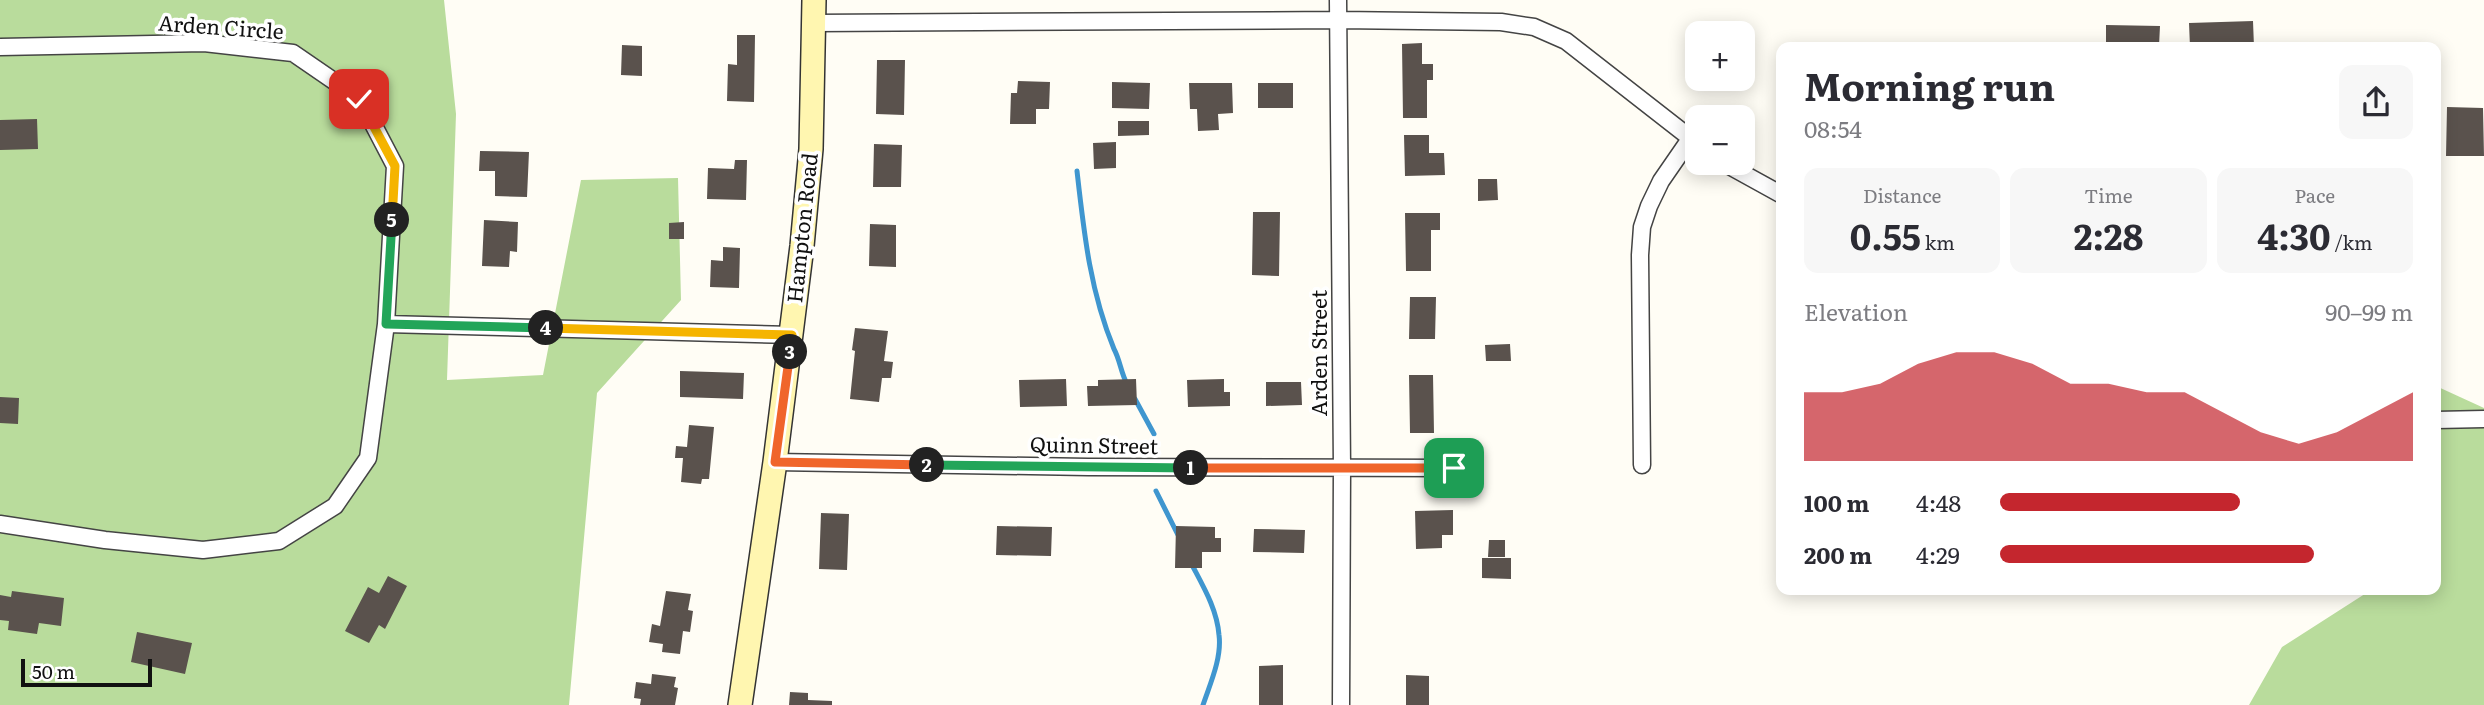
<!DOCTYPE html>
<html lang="en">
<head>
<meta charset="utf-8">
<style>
  body { margin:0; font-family:Literata,serif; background:#f7f7f7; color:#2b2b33; height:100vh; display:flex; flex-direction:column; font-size:26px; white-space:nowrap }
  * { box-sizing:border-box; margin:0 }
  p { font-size:23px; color:#7c7c81 }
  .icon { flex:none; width:38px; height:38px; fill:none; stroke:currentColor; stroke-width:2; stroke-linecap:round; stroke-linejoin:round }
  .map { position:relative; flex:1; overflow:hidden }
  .side { position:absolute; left:1776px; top:42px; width:665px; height:553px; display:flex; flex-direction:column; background:#fff; border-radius:14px; box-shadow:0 4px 18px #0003 }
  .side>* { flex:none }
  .buttons { position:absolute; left:1685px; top:21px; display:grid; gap:14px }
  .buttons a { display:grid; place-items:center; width:70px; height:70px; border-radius:14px; background:#fff; box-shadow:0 4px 18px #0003; font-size:35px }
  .scale { position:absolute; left:21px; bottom:18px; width:131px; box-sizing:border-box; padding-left:7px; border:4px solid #111; border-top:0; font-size:19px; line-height:24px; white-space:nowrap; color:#111; -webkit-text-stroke:5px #fff; paint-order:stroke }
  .pin { position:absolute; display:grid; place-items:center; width:60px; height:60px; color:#fff; margin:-30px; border-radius:14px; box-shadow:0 4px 10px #0006 }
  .km { position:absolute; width:35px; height:35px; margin:-18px; border-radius:50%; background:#222; color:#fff; font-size:19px; line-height:35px; text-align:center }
  .round { display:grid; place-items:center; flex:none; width:74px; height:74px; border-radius:14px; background:#f7f7f7 }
  .overview { display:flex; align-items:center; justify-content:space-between; height:119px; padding:0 28px }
  h1 { font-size:38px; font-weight:700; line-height:52px }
  .stats { display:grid; grid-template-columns:repeat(3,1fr); gap:10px; height:119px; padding:7px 28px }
  .stats div { display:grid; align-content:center; border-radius:14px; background:#f7f7f7; text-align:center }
  .stats b { font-size:35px; font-weight:700 }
  .stats small { font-size:19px; font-weight:400 }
  .stats p { font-size:19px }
  .chart { height:196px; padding:14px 28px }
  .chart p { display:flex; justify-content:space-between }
  .chart svg { width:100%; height:126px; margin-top:7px; fill:#c4262e; opacity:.7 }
  ul { padding:0 28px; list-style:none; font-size:23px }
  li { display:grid; grid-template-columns:112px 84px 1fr; align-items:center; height:52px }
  li i { height:18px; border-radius:9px; background:#c4262e }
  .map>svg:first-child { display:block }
  .forest { fill:#b9dc9c }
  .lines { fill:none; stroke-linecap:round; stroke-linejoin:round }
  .stream { stroke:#3f96cf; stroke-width:5 }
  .building { fill:#5a524d }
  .minor-casing { stroke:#444; stroke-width:19 }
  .secondary-casing { stroke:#333; stroke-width:26 }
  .minor { stroke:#fff; stroke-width:16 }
  .secondary { stroke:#fff6b0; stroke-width:23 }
  .split-1-casing { stroke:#fff; stroke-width:14 }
  .split-2-casing { stroke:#fff; stroke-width:14 }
  .split-3-casing { stroke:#fff; stroke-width:14 }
  .split-4-casing { stroke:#fff; stroke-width:14 }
  .split-5-casing { stroke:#fff; stroke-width:14 }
  .split-6-casing { stroke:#fff; stroke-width:14 }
  .split-1 { stroke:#f0652b; stroke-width:9 }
  .split-2 { stroke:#22a559; stroke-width:9 }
  .split-3 { stroke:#f0652b; stroke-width:9 }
  .split-4 { stroke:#f5b400; stroke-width:9 }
  .split-5 { stroke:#22a559; stroke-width:9 }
  .split-6 { stroke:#f5b400; stroke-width:9 }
  .labels { text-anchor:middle; stroke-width:7; stroke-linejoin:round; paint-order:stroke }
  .street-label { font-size:21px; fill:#111; stroke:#fff }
</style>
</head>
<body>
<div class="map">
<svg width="2484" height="705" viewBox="0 0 2484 705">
  <rect width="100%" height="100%" fill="#fffdf5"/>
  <!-- forest -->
  <path class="forest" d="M 0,0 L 444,0 L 456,114 L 447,380 L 543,375 L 581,180 L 678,178 L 681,300 L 597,393 L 569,705 L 0,705 Z
    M 2436,386 L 2484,408 L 2484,705 L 2249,705 L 2282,647 L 2371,590 L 2436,590 Z"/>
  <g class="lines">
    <!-- stream -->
    <path class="stream" d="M 1077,171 C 1084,233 1090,291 1114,349 C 1120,360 1121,373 1127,384
      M 1135,399 L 1154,434
      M 1156,491 L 1178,535
      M 1191,563 C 1203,586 1217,609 1219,635 C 1222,658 1210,684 1203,705"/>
  </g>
  <!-- building -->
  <path class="building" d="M 2253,21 L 2254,47 L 2190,47 L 2189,23 Z
    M 2106,25 L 2160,26 L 2159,46 L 2106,47 Z
    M 737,35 L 755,35 L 754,102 L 727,101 L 728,64 L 737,65 Z
    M 1422,43 L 1422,64 L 1433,64 L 1433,80 L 1427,80 L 1427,118 L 1403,118 L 1402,44 Z
    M 622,45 L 642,46 L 642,76 L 621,75 Z
    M 877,60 L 905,60 L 904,115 L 876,114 Z
    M 1018,81 L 1050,82 L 1049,109 L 1036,109 L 1036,124 L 1010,124 L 1011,93 L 1017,93 Z
    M 1112,82 L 1150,83 L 1149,109 L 1112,108 Z
    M 1189,83 L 1232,83 L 1233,113 L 1218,114 L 1219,130 L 1198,131 L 1197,109 L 1190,109 Z
    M 1258,83 L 1293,83 L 1293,108 L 1258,108 Z
    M 2447,107 L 2483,108 L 2484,156 L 2446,156 Z
    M 37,119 L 38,149 L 0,150 L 0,120 Z
    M 1118,121 L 1149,121 L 1149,135 L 1118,136 Z
    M 1404,135 L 1429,135 L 1429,153 L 1444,153 L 1445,175 L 1405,176 Z
    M 1116,142 L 1116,168 L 1094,169 L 1093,143 Z
    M 874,144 L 902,145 L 901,187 L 873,187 Z
    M 480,151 L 529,152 L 527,197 L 495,196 L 495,171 L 479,171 Z
    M 735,160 L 747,160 L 746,200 L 707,199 L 708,168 L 734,169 Z
    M 1478,179 L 1497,179 L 1498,200 L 1478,201 Z
    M 1253,212 L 1280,212 L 1279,276 L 1252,275 Z
    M 1405,213 L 1440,213 L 1440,230 L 1431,230 L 1431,271 L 1406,271 Z
    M 484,220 L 518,222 L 517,252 L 510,251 L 509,267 L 482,266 Z
    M 684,222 L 684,239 L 669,239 L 669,223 Z
    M 870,224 L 896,225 L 896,267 L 869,266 Z
    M 723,247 L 740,248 L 739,288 L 710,287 L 711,260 L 723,261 Z
    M 1410,297 L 1436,297 L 1435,339 L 1409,339 Z
    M 855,328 L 888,331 L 884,361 L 893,362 L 891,378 L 882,378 L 879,402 L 850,399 L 855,351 L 852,350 Z
    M 1510,344 L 1511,361 L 1486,361 L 1485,345 Z
    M 680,371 L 744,373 L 743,399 L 680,397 Z
    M 1409,375 L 1433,375 L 1434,433 L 1410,433 Z
    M 1066,379 L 1067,406 L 1020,407 L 1019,380 Z
    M 1136,379 L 1137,405 L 1088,406 L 1087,386 L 1098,386 L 1098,380 Z
    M 1224,379 L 1224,392 L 1230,392 L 1230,406 L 1188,407 L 1187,380 Z
    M 1266,382 L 1301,382 L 1302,405 L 1266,406 Z
    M 0,397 L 19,398 L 18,424 L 0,423 Z
    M 689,425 L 714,427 L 709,479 L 702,479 L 701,484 L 681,482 L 683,458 L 675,458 L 676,446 L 687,447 Z
    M 1453,510 L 1453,535 L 1442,535 L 1442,548 L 1416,549 L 1415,511 Z
    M 821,513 L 849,514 L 847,570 L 819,569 Z
    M 997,526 L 1052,527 L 1051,556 L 996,555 Z
    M 1176,526 L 1215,527 L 1215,538 L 1221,538 L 1221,552 L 1202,552 L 1202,568 L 1175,568 Z
    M 1254,529 L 1305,530 L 1304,553 L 1253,552 Z
    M 1489,540 L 1505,540 L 1505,557 L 1488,557 Z
    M 1482,558 L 1511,558 L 1511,579 L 1482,578 Z
    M 388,576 L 407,586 L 385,629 L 379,625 L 369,643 L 345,631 L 368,587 L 379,593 Z
    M 12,591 L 64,598 L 61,626 L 39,623 L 37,634 L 8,630 L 9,621 L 0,620 L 0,595 L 11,597 Z
    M 666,591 L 691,594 L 688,610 L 693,611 L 690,632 L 683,631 L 680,654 L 662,652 L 663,644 L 649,642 L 652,624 L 660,626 Z
    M 137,632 L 192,643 L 185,674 L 131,662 Z
    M 1283,665 L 1283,705 L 1259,705 L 1259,666 Z
    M 652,674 L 676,677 L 674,687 L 678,688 L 675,705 L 640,705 L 641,699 L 634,698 L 636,682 L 651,684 Z
    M 1406,675 L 1429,676 L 1429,705 L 1406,705 Z
    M 790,692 L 808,693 L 808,700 L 832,701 L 832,705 L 789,705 Z"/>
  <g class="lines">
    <defs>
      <path id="minor" d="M 1338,0 L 1342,468 L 1341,705
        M 814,23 L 1339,20 L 1501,22 L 1534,27 L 1566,41 L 1698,144
        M 0,47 L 204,43 L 293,53 L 360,99 L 395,166 L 386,324 L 368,458 L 335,506 L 279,541 L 203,550 L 105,540 L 0,524
        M 1724,163 L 1782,195
        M 386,324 L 792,335
        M 2436,420 L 2484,419
        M 775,462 L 1088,467 L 1454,468
        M 1642,465 L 1640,255 L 1642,227 L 1649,206 L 1661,181 L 1690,139"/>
      <path id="secondary" d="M 740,705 L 775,462 L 802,246 L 811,149 L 814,0"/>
    </defs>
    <!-- minor casing -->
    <use href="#minor" class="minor-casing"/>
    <!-- secondary casing -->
    <use href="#secondary" class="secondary-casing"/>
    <!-- minor -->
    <use href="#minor" class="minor"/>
    <!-- secondary -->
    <use href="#secondary" class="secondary"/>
  </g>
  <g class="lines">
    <defs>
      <path id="split-1" d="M 1191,468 L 1454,468"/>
      <path id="split-2" d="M 927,465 L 1191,468"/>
      <path id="split-3" d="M 790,352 L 775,462 L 927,465"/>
      <path id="split-4" d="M 546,328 L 792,335 L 790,352"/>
      <path id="split-5" d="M 392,220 L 386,324 L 546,328"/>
      <path id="split-6" d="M 359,99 L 395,166 L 392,220"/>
    </defs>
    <!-- split-1 casing -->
    <use href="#split-1" class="split-1-casing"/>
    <!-- split-2 casing -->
    <use href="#split-2" class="split-2-casing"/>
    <!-- split-3 casing -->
    <use href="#split-3" class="split-3-casing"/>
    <!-- split-4 casing -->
    <use href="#split-4" class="split-4-casing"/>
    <!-- split-5 casing -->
    <use href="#split-5" class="split-5-casing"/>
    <!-- split-6 casing -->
    <use href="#split-6" class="split-6-casing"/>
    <!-- split-1 -->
    <use href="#split-1" class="split-1"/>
    <!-- split-2 -->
    <use href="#split-2" class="split-2"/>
    <!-- split-3 -->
    <use href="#split-3" class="split-3"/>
    <!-- split-4 -->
    <use href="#split-4" class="split-4"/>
    <!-- split-5 -->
    <use href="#split-5" class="split-5"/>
    <!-- split-6 -->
    <use href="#split-6" class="split-6"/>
  </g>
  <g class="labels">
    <!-- street labels -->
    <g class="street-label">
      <text transform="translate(221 28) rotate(4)" y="7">Arden Circle</text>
      <text transform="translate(803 228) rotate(-84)" y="7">Hampton Road</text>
      <text transform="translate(1320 353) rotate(-90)" y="7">Arden Street</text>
      <text transform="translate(1094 446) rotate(1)" y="7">Quinn Street</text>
    </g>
  </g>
</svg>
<div class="buttons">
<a>+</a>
<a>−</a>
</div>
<div class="scale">50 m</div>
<div class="pin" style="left:1454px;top:468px;background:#1e9e55"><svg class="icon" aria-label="arrive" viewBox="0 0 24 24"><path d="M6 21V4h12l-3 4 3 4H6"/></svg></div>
<div class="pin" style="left:359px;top:99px;background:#d93025"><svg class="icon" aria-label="check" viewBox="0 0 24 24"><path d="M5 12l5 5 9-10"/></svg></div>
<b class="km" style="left:1191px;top:468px">1</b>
<b class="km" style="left:927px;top:465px">2</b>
<b class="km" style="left:790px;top:352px">3</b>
<b class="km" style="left:546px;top:328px">4</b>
<b class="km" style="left:392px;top:220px">5</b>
<section class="side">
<div class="overview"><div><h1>Morning run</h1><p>08:54</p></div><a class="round"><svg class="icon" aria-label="share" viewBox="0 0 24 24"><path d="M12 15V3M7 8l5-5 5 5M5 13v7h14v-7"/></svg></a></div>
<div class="stats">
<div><p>Distance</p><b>0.55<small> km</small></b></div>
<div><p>Time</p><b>2:28</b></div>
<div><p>Pace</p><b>4:30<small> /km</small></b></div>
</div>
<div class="chart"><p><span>Elevation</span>90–99 m</p>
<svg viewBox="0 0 160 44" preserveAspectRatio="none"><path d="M0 44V20L10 20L20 17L30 10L40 6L50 6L60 10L70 17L80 17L90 20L100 20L110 27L120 34L130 38L140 34L150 27L160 20V44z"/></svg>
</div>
<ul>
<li><b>100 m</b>4:48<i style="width:58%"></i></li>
<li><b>200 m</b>4:29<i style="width:76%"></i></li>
</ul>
</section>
</div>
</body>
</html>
